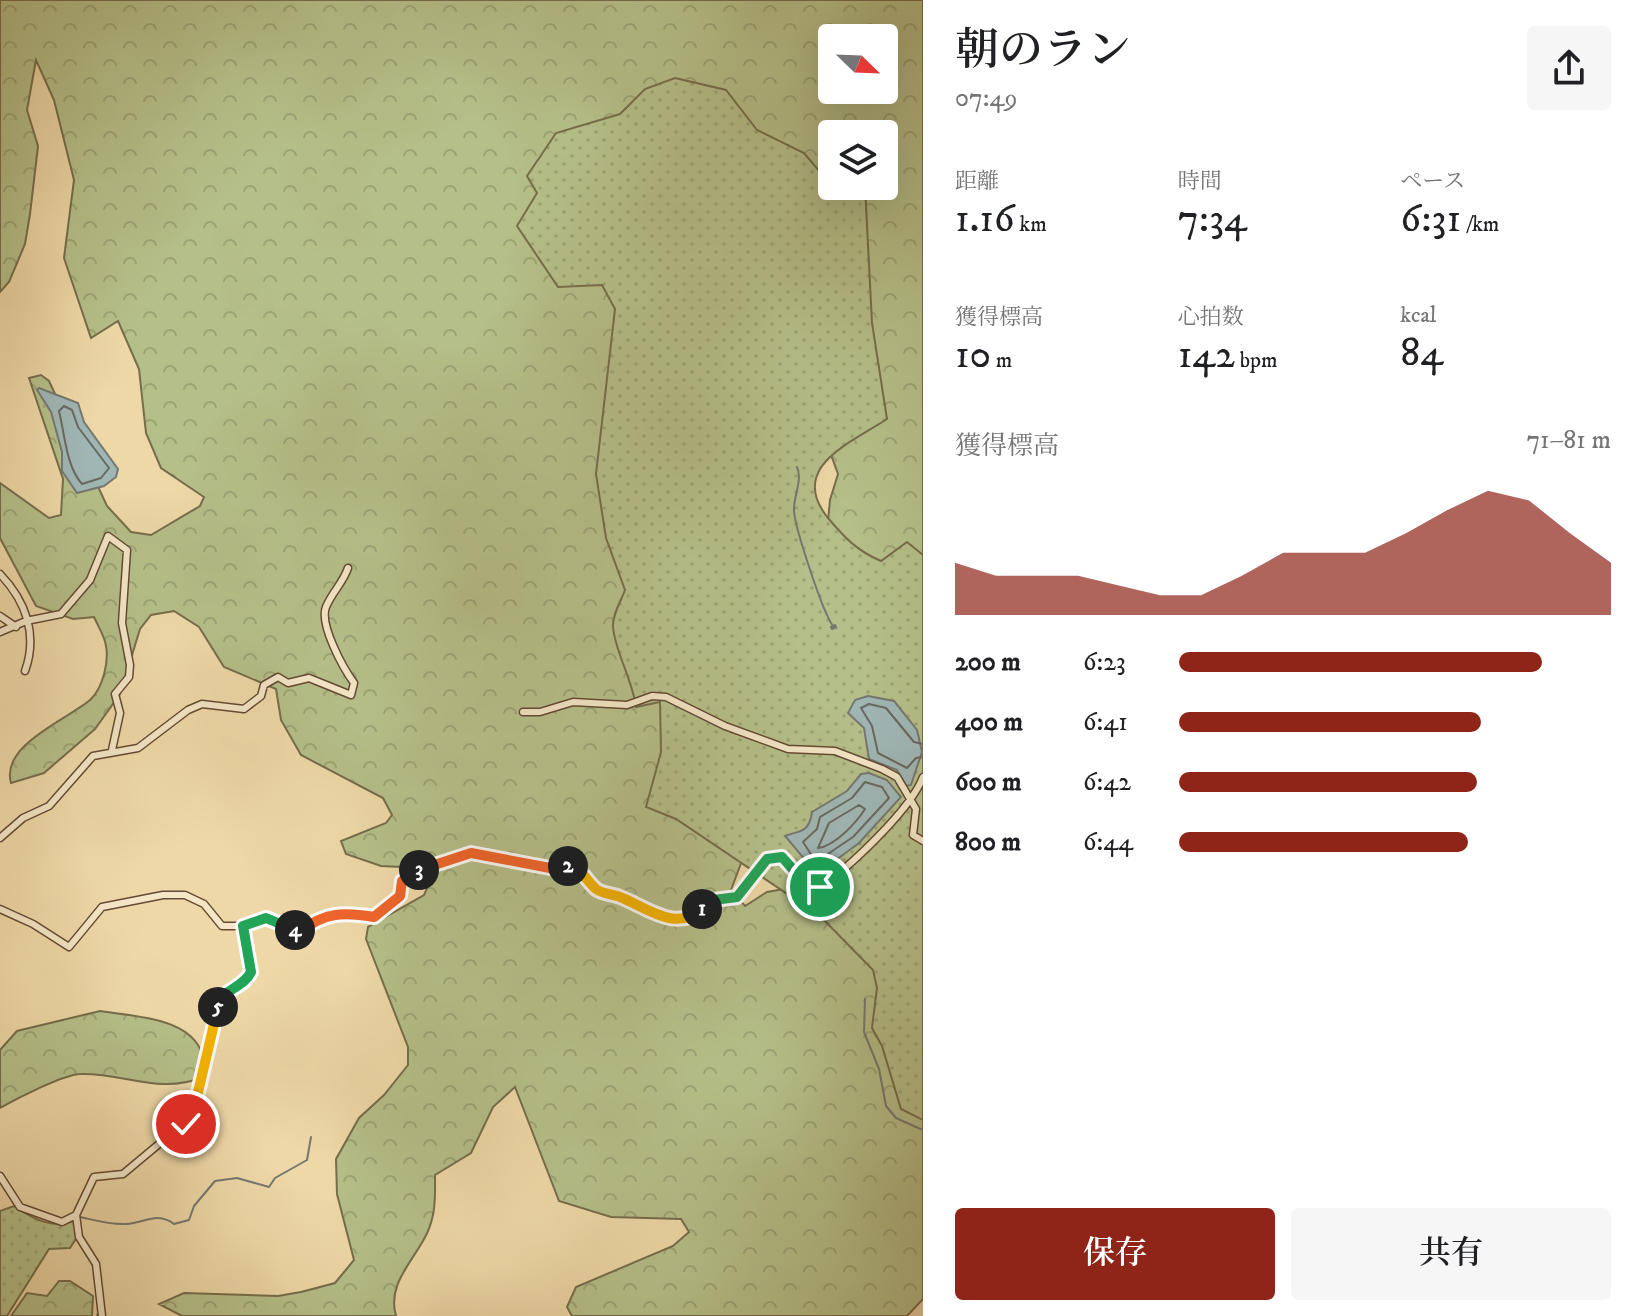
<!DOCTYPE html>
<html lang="ja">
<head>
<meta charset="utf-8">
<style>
  body { margin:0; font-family:"IM FELL DW Pica","Noto Serif JP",serif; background:#f6f6f6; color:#202124; height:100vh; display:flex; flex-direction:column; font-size:30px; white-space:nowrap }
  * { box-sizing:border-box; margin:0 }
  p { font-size:26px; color:#757577 }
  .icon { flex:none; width:44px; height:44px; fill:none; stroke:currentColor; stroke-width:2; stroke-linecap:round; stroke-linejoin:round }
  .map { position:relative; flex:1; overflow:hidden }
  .side { display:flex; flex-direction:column; background:#fff; width:720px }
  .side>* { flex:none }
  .needle { width:52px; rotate:113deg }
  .fabs { position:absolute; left:818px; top:24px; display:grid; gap:16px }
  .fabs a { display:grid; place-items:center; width:80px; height:80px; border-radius:8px; background:#fff; box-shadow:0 8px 32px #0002; font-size:40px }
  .pin { position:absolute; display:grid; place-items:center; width:68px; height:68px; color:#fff; margin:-34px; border:4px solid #fff; border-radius:50%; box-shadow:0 2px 8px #0007 }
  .km { position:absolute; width:40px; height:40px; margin:-20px; border-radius:50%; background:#222; color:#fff; font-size:22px; line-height:40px; text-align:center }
  .round { display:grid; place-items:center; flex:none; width:84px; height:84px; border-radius:8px; background:#f6f6f6 }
  .overview { display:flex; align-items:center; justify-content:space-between; height:136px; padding:0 32px }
  h1 { font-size:44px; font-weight:600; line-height:60px }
  .figures { display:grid; grid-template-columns:repeat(3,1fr); gap:12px; height:136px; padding:8px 32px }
  .figures div { display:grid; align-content:center }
  .figures b { font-size:40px; font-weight:600 }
  .figures small { font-size:22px; font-weight:400 }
  .figures p { font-size:22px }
  .chart { height:224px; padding:16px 32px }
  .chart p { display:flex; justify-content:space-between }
  .chart svg { width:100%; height:144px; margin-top:8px; fill:#8f2418; opacity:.7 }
  .button { display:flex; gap:16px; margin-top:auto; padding:16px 32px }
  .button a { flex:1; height:92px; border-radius:8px; background:#8f2418; color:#fff; font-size:32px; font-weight:600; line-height:92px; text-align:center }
  .button a+a { background:#f6f6f6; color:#202124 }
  ul { padding:0 32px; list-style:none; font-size:26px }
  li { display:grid; grid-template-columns:128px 96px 1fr; align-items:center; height:60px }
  li i { height:20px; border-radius:10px; background:#8f2418 }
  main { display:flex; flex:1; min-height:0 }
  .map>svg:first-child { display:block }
  .forest { fill:url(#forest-crowns); stroke:#766d4b; stroke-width:2; fill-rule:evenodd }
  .park { fill:url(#park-dots); stroke:#766d4b; stroke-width:2 }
  .water { fill:#9fb6b4; stroke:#757871; stroke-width:2 }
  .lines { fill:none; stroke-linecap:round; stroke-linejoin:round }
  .shore { stroke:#6a6860; stroke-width:2 }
  .stream { stroke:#757871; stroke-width:2 }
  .minor-casing { stroke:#644a34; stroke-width:9 }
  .minor { stroke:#f4e6c6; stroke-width:6 }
  .split-1-casing { stroke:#fff; stroke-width:16 }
  .split-2-casing { stroke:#fff; stroke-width:16 }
  .split-3-casing { stroke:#fff; stroke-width:16 }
  .split-4-casing { stroke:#fff; stroke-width:16 }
  .split-5-casing { stroke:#fff; stroke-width:16 }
  .split-6-casing { stroke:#fff; stroke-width:16 }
  .split-1 { stroke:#22a559; stroke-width:10 }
  .split-2 { stroke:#f5b400; stroke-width:10 }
  .split-3 { stroke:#f0652b; stroke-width:10 }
  .split-4 { stroke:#f0652b; stroke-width:10 }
  .split-5 { stroke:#22a559; stroke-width:10 }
  .split-6 { stroke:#f5b400; stroke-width:10 }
</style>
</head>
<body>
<main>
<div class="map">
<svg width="923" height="1316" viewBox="0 0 923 1316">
  <defs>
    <pattern id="forest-crowns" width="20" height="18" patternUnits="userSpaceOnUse" patternTransform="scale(2)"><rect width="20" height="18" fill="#b5bf89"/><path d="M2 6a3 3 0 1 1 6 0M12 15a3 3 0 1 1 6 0" fill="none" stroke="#9ca475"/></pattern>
    <pattern id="park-dots" width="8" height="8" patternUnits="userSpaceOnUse" patternTransform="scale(2)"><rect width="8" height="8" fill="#b5bf89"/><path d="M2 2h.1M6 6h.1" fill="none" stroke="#9ca475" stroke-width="1.8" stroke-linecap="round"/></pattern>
  </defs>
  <rect width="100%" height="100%" fill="#eed8a7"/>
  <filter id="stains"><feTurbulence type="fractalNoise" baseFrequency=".0025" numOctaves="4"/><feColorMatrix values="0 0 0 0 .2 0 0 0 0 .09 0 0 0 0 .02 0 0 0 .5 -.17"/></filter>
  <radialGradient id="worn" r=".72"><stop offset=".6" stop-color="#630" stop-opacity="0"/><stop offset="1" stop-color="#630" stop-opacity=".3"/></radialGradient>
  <!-- forest -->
  <path class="forest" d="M 0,0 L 923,0 L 923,668 L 827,531 L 830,500 L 838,474 L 830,452 L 803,436 L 743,858 L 731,890 L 745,906 L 767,892 L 784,889 L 923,787 L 923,1299 L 907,1316 L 572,1316 L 567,1307 L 576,1287 L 673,1246 L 689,1232 L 681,1219 L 611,1217 L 559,1201 L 515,1087 L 493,1107 L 471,1153 L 435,1175 C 435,1189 436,1206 432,1219 C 424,1254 385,1278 396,1316 L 182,1316 L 159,1304 L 184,1293 L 278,1296 L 301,1292 L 335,1283 L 354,1260 L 337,1194 L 336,1159 L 359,1118 L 384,1095 L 408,1065 L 408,1047 L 366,939 L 368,927 L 424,895 L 428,886 L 422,868 L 381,866 L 346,854 L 341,841 L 386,823 L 392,815 L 383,798 L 301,755 L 281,720 L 276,689 L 224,667 L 199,627 L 174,611 L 151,615 L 140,629 L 120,694 L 95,729 L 44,773 L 11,783 C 0,744 71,718 91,699 C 103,687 109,662 106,646 C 105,637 98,626 94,617 L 73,619 L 36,606 L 0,538 L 0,483 L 49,518 L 61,515 L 63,479 L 29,378 L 41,375 L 49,381 L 107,506 L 131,532 L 151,535 L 200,506 L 204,497 L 161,468 L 146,433 L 139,369 L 118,321 L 91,338 L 64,258 L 74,180 L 54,100 L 36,60 L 27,110 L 38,146 L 30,214 L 25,244 L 9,282 L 0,292 ZM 832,38 L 884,38 L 884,90 L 832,90 ZM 832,134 L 884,134 L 884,186 L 832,186 Z
    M 100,1011 C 142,1018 211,1018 204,1077 C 158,1095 126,1073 81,1074 C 64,1074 16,1099 0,1108 L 0,1050 L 17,1031 Z
    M 59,1281 L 70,1281 L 93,1296 L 92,1316 L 11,1316 L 27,1293 L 47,1296 Z"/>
  <!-- park -->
  <path class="park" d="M 675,78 L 726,90 L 757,130 L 804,153 L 832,186 L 865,186 L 872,323 L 887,419 C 851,443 787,467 828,518 C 844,537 857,551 881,561 L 907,542 L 923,555 L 923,1120 L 901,1109 L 882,1046 L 872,1028 L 877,988 L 873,970 L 820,916 L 676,819 L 646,807 L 661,752 L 660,702 L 636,707 C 632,678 615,652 613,627 C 612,615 621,601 625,590 L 606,538 L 596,474 L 615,309 L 602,285 L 558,287 L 517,226 L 537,193 L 527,176 L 556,133 L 620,114 L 645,89 Z
    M 14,1206 C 33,1219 53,1230 75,1220 L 77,1237 L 70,1248 L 49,1249 L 7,1316 L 0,1316 L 0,1211 Z"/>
  <!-- water -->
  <path class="water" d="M 39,388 L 78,403 L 84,422 L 118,469 L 116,477 L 104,486 L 77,493 L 62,471 L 62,452 L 51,412 L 37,390 Z
    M 868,696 L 894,701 L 917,730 L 922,752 L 911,785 L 906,786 L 897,770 L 869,759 L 864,728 L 848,713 L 855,700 Z
    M 869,773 L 887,780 L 901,797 L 859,843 L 817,874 L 785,836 C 801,830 809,833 812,812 L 847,791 L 861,774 Z"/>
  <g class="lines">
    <!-- shore -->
    <path class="shore" d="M 64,406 L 72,410 L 78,427 L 109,468 L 101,478 L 82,484 C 66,466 65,435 59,411 Z
      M 923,744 L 914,742 L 886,708 L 869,704 L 861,708 L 872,726 L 878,753 L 907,768 L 916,758 L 923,757
      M 865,782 L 882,787 L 889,798 L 853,837 L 816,862 L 803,842 L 817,829 L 820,817 L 852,798 Z
      M 859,805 L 865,809 C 856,823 835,846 818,848 L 829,823 Z"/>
    <!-- stream -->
    <path class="stream" d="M 797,467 C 803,480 793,497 794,511 C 795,528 823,613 833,626
      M 835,625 L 836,627 L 832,629 L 831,627 Z
      M 865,999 L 864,1032 L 879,1069 L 886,1106 L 896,1118 L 923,1130
      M 2,1175 L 11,1189
      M 18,1209 L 41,1217
      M 80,1217 C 94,1220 111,1225 126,1224 C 145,1223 157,1211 174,1224 L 189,1220 L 194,1206 L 215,1181 L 237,1178 L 269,1187 L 275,1178 L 307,1160 L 311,1137
      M 47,1219 L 59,1224
      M 97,1316 L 98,1313"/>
    <defs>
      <path id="minor" d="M 0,574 C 26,601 38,635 25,671
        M 0,616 L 16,627
        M 0,632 L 26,621 L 61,614 L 90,580 L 108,536 L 127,550 L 122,623 L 130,665 L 129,677 L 115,694 L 120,713 L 112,750
        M 523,712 L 540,712 L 573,702 L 627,705 L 652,696 L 666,697 L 725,726 L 788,749 L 835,751 L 882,769 L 897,777 L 916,809 L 913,835 L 923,841
        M 0,838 L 23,818 L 49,806 L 93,756 L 138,748 L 188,710 L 202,704 L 244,709 L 261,696 L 264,685 L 278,677 L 288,683 L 309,678 L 351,695 L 354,683 C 343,668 319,624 326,607 C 332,592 343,583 348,568
        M 0,909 L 33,924 L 69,947 L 102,907 L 163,895 L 185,895 L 204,904 L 222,926 L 243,926 L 266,918 L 301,931 C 325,911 344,912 374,917 L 400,896 L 402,881 L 417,870 L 481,853 L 550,868 L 571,865 L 581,870 L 596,889 L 668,918 L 693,917 L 714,900 L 737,897 L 767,859 L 782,857 L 805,883 L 820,887 C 849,868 911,809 923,777
        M 0,1176 L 20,1207 L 62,1222 L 76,1215 L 94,1177 L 123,1174 L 189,1119 L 221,996 L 244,982 L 251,972 L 243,926
        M 76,1215 L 79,1237 L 96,1264 L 102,1316"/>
    </defs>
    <!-- minor casing -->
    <use href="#minor" class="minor-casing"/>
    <!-- minor -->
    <use href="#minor" class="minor"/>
  </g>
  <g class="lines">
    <defs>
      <path id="split-1" d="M 702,909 L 714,900 L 737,897 L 767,859 L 782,857 L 805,883 L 820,887"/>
      <path id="split-2" d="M 568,866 C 583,868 585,880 596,889 C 602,894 613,894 620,897 C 646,907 676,933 702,909"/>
      <path id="split-3" d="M 419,870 L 471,853 L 550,868 L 568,866"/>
      <path id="split-4" d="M 295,930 L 301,931 C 325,912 344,912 374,917 L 400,896 L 402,881 L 419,870"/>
      <path id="split-5" d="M 218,1007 C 222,988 243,989 251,972 L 243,926 L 266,918 L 295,930"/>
      <path id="split-6" d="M 186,1124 L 195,1105 L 218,1007"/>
    </defs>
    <!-- split-1 casing -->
    <use href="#split-1" class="split-1-casing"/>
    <!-- split-2 casing -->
    <use href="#split-2" class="split-2-casing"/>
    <!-- split-3 casing -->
    <use href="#split-3" class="split-3-casing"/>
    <!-- split-4 casing -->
    <use href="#split-4" class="split-4-casing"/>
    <!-- split-5 casing -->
    <use href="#split-5" class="split-5-casing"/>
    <!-- split-6 casing -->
    <use href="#split-6" class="split-6-casing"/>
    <!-- split-1 -->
    <use href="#split-1" class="split-1"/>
    <!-- split-2 -->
    <use href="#split-2" class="split-2"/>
    <!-- split-3 -->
    <use href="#split-3" class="split-3"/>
    <!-- split-4 -->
    <use href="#split-4" class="split-4"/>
    <!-- split-5 -->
    <use href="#split-5" class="split-5"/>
    <!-- split-6 -->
    <use href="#split-6" class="split-6"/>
  </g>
  <rect width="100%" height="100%" filter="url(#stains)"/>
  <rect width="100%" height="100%" fill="url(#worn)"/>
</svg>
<div class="fabs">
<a><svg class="needle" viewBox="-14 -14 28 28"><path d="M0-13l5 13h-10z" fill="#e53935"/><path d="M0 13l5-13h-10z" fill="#757577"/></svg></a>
<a><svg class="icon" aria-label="layers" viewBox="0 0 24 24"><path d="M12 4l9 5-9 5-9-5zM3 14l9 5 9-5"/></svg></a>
</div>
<div class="pin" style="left:820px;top:887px;background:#1e9e55"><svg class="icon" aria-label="arrive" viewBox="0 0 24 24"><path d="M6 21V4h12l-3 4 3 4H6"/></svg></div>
<div class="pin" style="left:186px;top:1124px;background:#d93025"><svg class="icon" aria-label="check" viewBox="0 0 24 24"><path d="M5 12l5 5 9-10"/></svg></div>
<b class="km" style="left:702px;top:909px">1</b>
<b class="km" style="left:568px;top:866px">2</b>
<b class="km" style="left:419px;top:870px">3</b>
<b class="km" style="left:295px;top:930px">4</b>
<b class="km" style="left:218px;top:1007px">5</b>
</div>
<section class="side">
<div class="overview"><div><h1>朝のラン</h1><p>07:49</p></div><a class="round"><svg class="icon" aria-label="share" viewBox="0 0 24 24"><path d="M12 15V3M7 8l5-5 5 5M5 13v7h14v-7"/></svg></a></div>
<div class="figures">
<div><p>距離</p><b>1.16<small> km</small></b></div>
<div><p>時間</p><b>7:34</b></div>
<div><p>ペース</p><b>6:31<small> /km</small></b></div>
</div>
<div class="figures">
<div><p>獲得標高</p><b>10<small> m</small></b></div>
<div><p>心拍数</p><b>142<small> bpm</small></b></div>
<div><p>kcal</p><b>84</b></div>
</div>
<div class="chart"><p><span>獲得標高</span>71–81 m</p>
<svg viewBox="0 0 160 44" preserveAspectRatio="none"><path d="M0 44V28L10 32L20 32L30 32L40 35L50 38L60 38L70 32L80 25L90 25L100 25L110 19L120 12L130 6L140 9L150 19L160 28V44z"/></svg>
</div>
<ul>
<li><b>200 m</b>6:23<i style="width:84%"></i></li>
<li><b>400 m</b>6:41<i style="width:70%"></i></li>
<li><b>600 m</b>6:42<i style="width:69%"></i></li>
<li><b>800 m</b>6:44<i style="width:67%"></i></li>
</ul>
<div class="button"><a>保存</a><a>共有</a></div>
</section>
</main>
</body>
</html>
